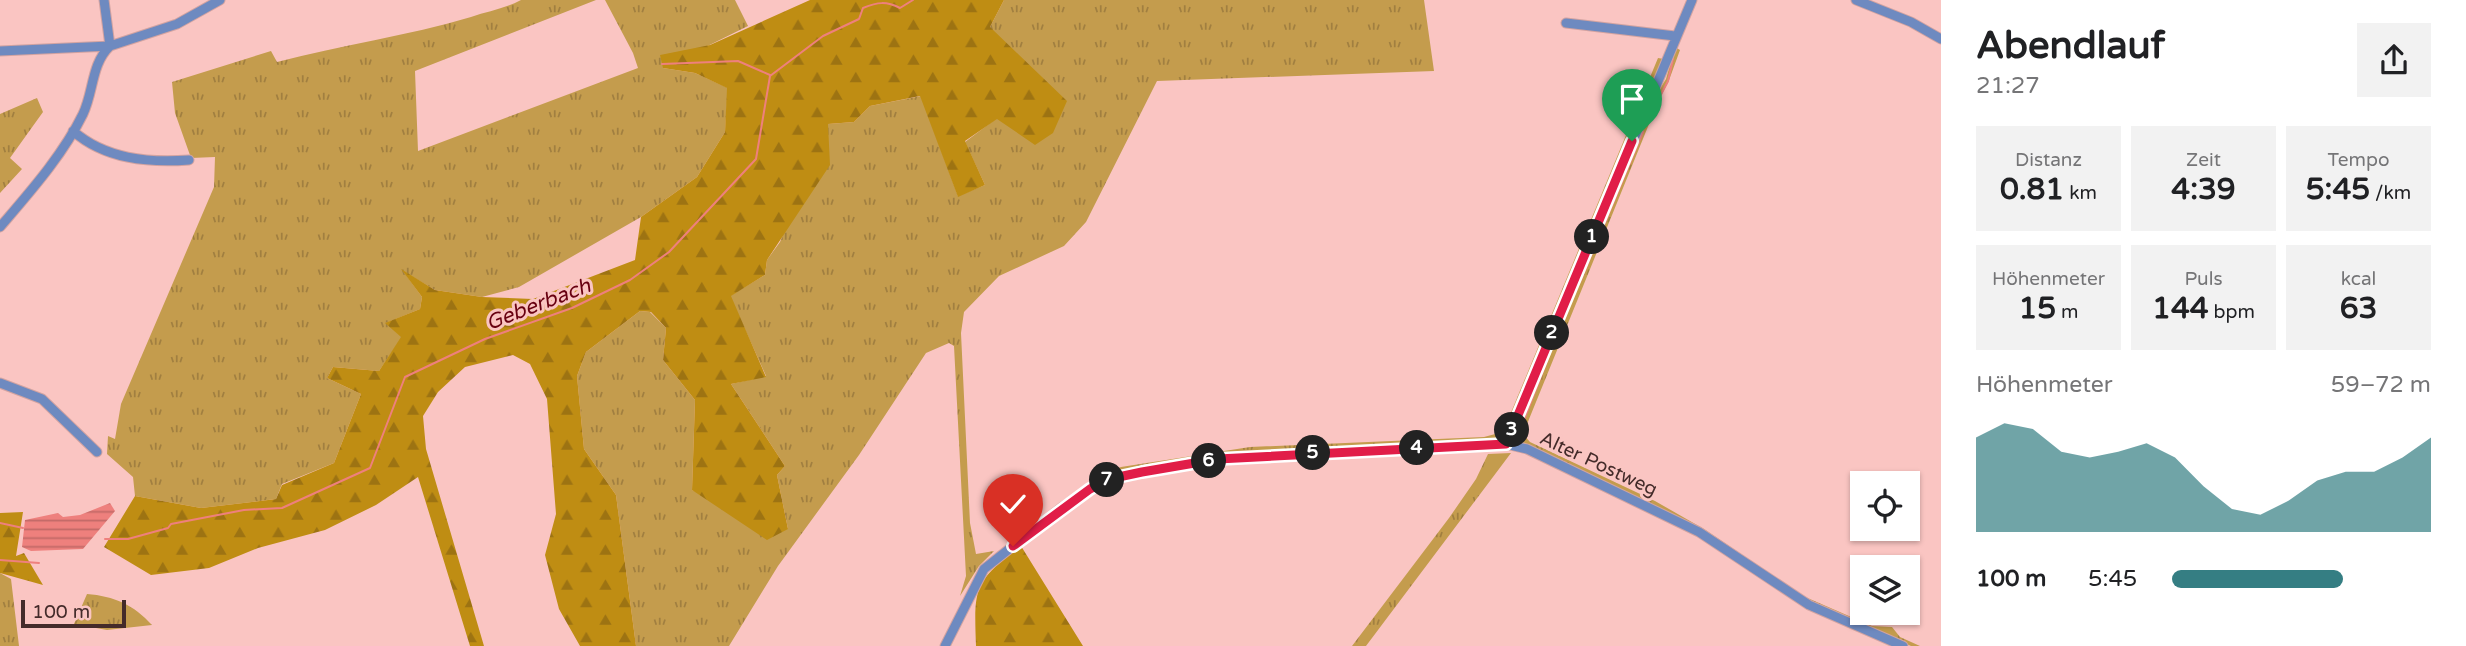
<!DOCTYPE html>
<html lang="de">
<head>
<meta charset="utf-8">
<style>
  body { margin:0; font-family:"Varela Round",sans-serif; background:#f2f2f2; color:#202124; height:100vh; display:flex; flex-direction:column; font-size:26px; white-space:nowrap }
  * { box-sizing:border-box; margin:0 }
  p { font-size:23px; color:#757577 }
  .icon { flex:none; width:38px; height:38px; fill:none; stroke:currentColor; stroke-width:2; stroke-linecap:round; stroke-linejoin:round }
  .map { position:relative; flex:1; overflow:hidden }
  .side { display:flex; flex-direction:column; background:#fff; width:525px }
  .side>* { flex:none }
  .tools { position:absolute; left:1850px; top:471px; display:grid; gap:14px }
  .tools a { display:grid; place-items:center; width:70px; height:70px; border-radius:0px; background:#fff; box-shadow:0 2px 5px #0004; font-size:35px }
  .scale { position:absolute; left:21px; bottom:18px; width:105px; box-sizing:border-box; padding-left:7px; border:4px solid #442b2a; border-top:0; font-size:19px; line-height:24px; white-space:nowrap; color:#442b2a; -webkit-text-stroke:5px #fac5c2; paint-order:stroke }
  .pin { position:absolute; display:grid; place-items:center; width:60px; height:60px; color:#fff; margin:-72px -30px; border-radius:50% 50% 50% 0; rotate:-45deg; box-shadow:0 0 7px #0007 }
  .pin .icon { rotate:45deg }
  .km { position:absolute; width:35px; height:35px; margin:-18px; border-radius:50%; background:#222; color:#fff; font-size:19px; line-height:35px; text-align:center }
  .round { display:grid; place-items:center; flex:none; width:74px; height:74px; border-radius:0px; background:#f2f2f2 }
  .summary { display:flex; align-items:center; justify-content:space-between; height:119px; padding:0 35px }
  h1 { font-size:38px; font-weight:700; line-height:52px }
  .stats { display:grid; grid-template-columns:repeat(3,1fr); gap:10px; height:119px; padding:7px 35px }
  .stats div { display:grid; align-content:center; border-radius:0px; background:#f2f2f2; text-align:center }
  .stats b { font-size:30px; font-weight:700 }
  .stats small { font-size:19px; font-weight:400 }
  .stats p { font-size:19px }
  .chart { height:196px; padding:14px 35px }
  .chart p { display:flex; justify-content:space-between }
  .chart svg { width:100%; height:126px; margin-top:7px; fill:#357e83; opacity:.7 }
  ul { padding:0 35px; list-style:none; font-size:23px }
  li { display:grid; grid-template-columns:112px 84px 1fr; align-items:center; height:52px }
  li i { height:18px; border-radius:9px; background:#357e83 }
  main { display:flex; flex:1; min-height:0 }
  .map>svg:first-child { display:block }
  .grass { fill:url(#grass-tufts) }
  .forest { fill:url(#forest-firs) }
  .water { fill:url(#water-rules) }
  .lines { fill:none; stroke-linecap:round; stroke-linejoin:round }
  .stream { stroke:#ee807d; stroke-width:2 }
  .minor-casing { stroke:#d2a3a1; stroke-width:11 }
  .minor { stroke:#6e8ac0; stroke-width:9 }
  .route-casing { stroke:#fff; stroke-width:14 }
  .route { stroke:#e11d48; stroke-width:9 }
  .labels { text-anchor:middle; stroke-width:6; stroke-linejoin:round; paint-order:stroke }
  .street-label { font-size:19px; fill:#442b2a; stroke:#fac5c2 }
  .water-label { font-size:21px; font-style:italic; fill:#680010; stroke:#fac5c2 }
</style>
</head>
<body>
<main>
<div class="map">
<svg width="1941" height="646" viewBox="0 0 1941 646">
  <defs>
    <pattern id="grass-tufts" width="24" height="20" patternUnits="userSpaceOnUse" patternTransform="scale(1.75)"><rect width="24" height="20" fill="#c49c4d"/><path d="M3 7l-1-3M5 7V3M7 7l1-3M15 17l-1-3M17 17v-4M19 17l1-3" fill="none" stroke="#a17f40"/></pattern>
    <pattern id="forest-firs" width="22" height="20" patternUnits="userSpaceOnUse" patternTransform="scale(1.75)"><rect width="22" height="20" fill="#bf8d13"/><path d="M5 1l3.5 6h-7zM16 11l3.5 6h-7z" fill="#9d7312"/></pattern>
    <pattern id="water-rules" width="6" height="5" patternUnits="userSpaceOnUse" patternTransform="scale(1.75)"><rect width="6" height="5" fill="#ee807d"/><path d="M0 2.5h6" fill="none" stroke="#c26967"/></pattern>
  </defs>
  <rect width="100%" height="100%" fill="#fac5c2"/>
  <!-- grass -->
  <path class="grass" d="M 521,0 L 596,0 L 415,71 L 418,151 L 638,68 L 633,53 L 605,0 L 735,0 L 748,26 L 663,68 L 695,73 L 728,88 L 725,132 L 697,177 L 641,217 L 519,287 L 482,297 L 435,290 L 403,271 L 422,297 L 420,309 L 386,323 L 402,337 L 379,371 L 333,367 L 327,378 L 361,394 L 334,463 L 282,484 L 276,499 L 201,508 L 135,496 L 133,477 L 107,454 L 108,436 L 115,439 L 121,404 L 214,187 L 215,157 L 191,158 L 175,113 L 172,82 L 271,51 L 277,62 C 342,45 407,36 471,17 C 488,11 504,9 521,0 Z
    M 1004,0 L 1424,0 L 1434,71 L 1157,81 L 1086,222 L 1064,246 L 999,276 L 964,312 L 961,333 L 970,523 L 976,554 L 994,551 L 979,566 L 960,596 L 966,576 L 954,346 L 949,343 L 926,353 L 859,455 L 778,566 L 729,646 L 636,646 L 616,495 L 584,449 L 577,376 L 586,352 L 640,311 L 650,312 L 666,328 L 663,360 L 695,400 L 692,490 L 788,529 L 777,475 L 785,466 L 731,384 L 766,376 L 730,296 L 765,275 L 767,260 L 780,242 L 828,124 L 854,122 L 870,106 L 921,96 L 958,196 L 985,185 L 965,142 L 997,118 L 990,27 Z
    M 1675,47 L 1680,50 L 1668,83 L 1660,97 L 1523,434 L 1530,442 L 1655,501 L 1704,529 L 1803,596 L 1872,626 L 1892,627 L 1900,637 L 1920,646 L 1911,646 L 1814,605 L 1697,528 L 1642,499 L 1522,444 L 1516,438 L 1538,378 L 1656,95 L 1666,79 Z
    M 1658,58 L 1664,59 L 1509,429 L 1495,439 L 1488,440 L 1232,452 L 1139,467 L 1097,482 L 1095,478 L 1121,467 L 1250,447 L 1484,437 L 1499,433 L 1505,427 Z
    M 37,98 L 43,112 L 10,158 L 22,169 L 0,193 L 0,114 Z
    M 1511,453 L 1366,646 L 1352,646 L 1449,518 L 1476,479 L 1488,454 Z
    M 0,573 L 11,579 L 19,646 L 0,646 Z
    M 87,594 C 114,596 134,605 152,625 L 107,630 L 74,624 Z"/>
  <!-- forest -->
  <path class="forest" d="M 810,0 L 1004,0 L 990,27 L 1067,101 L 1053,133 L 1035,145 L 997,119 L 965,141 L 985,185 L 958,197 L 920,96 L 870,106 L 854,122 L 828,124 L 830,165 L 767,260 L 765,275 L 731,296 L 766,377 L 731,384 L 785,466 L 777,475 L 788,529 L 767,540 L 692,490 L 695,400 L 663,360 L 666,328 L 651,312 L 640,311 L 586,352 L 577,376 L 584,449 L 616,495 L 636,646 L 580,646 L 559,609 L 545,555 L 556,514 L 547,399 L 530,364 L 513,355 L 465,367 L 438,392 L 423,416 L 426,449 L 484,646 L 470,646 L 418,477 L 376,505 L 325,530 L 258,548 L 209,568 L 151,575 L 104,547 L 135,496 L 201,508 L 276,499 L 282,485 L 334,463 L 361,394 L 327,378 L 333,367 L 379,371 L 401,337 L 385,323 L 420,309 L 422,297 L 401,269 L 435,290 L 482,297 L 533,299 L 635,260 L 641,217 L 697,177 L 725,132 L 727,88 L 695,73 L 663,68 L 660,55 L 710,45 Z
    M 23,512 L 16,556 L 24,553 L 43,585 L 0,573 L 0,513 Z
    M 1021,546 L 1083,646 L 976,646 C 974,588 973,582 1021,546 Z"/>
  <!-- water -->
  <path class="water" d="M 110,503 L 115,511 L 83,549 L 31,551 L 22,547 L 25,520 L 58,513 L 63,517 L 80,515 Z"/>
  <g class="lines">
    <!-- stream -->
    <path class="stream" d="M 662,64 L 738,61 L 770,75
      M 1649,118 L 1668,81 L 1673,59
      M 1580,282 L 1643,132
      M 1520,430 L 1565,315
      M 0,523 L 23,528
      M 105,539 L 128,539 L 168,528 L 171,524 L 244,510 L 282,508 L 370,468 L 405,377 L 485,339 L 572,308 L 630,280 L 669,252 L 756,159 L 770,76 L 823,36 L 859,19 L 863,8 C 878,2 886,1 900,8 L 913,0
      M 0,560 L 39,563"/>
    <defs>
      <path id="minor" d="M 104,0 L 110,46
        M 1856,0 L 1911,22 L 1941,39
        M 1566,23 L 1675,36
        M 0,51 L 110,46 L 177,24 L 220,0
        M 73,131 C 105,159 148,163 189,160
        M 0,227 C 29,193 63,155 83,114 C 94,91 91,64 110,46
        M 0,383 L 42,399 L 97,452
        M 1506,444 L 1692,0
        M 945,646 L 984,569 L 1061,508 L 1109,479 L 1218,459 L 1506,444 L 1527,449 L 1699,532 L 1809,605 L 1903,646"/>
    </defs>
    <!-- minor casing -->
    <use href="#minor" class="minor-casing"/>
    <!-- minor -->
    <use href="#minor" class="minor"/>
  </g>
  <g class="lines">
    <defs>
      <path id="route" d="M 1013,546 L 1090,489 L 1109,479 L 1142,472 L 1218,459 L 1506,444 L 1632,141"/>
    </defs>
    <!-- route casing -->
    <use href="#route" class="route-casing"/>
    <!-- route -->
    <use href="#route" class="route"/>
  </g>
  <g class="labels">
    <!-- street labels -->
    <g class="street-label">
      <text transform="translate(1599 463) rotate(25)" y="7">Alter Postweg</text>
    </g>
    <!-- water labels -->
    <g class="water-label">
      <text transform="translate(538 304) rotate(-21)" y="7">Geberbach</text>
    </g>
  </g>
</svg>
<div class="tools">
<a><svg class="icon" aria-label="locate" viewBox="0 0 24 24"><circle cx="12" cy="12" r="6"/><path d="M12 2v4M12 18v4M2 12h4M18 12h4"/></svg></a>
<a><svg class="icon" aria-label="layers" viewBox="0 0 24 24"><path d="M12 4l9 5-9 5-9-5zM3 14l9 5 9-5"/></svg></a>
</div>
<div class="scale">100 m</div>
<div class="pin" style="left:1632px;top:141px;background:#1e9e55"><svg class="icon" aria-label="arrive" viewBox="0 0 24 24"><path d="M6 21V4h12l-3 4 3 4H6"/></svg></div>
<div class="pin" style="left:1013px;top:546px;background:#d93025"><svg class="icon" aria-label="check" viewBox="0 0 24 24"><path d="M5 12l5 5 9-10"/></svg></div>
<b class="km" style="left:1592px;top:237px">1</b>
<b class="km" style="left:1552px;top:333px">2</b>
<b class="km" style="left:1512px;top:430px">3</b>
<b class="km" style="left:1417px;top:448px">4</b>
<b class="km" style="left:1313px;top:453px">5</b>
<b class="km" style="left:1209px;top:461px">6</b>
<b class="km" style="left:1107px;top:480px">7</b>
</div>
<section class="side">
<div class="summary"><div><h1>Abendlauf</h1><p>21:27</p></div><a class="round"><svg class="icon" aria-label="share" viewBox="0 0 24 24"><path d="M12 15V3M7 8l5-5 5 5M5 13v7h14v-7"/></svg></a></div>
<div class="stats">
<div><p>Distanz</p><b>0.81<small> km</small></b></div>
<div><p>Zeit</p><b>4:39</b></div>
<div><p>Tempo</p><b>5:45<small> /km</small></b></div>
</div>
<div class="stats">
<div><p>Höhenmeter</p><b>15<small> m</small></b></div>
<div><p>Puls</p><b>144<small> bpm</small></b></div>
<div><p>kcal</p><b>63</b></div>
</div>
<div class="chart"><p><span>Höhenmeter</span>59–72 m</p>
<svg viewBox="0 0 160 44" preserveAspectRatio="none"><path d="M0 44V11L10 6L20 8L30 16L40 18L50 16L60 13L70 18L80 28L90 36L100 38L110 33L120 26L130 23L140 23L150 18L160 11V44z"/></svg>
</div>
<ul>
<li><b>100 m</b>5:45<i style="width:66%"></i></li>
</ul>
</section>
</main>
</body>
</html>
